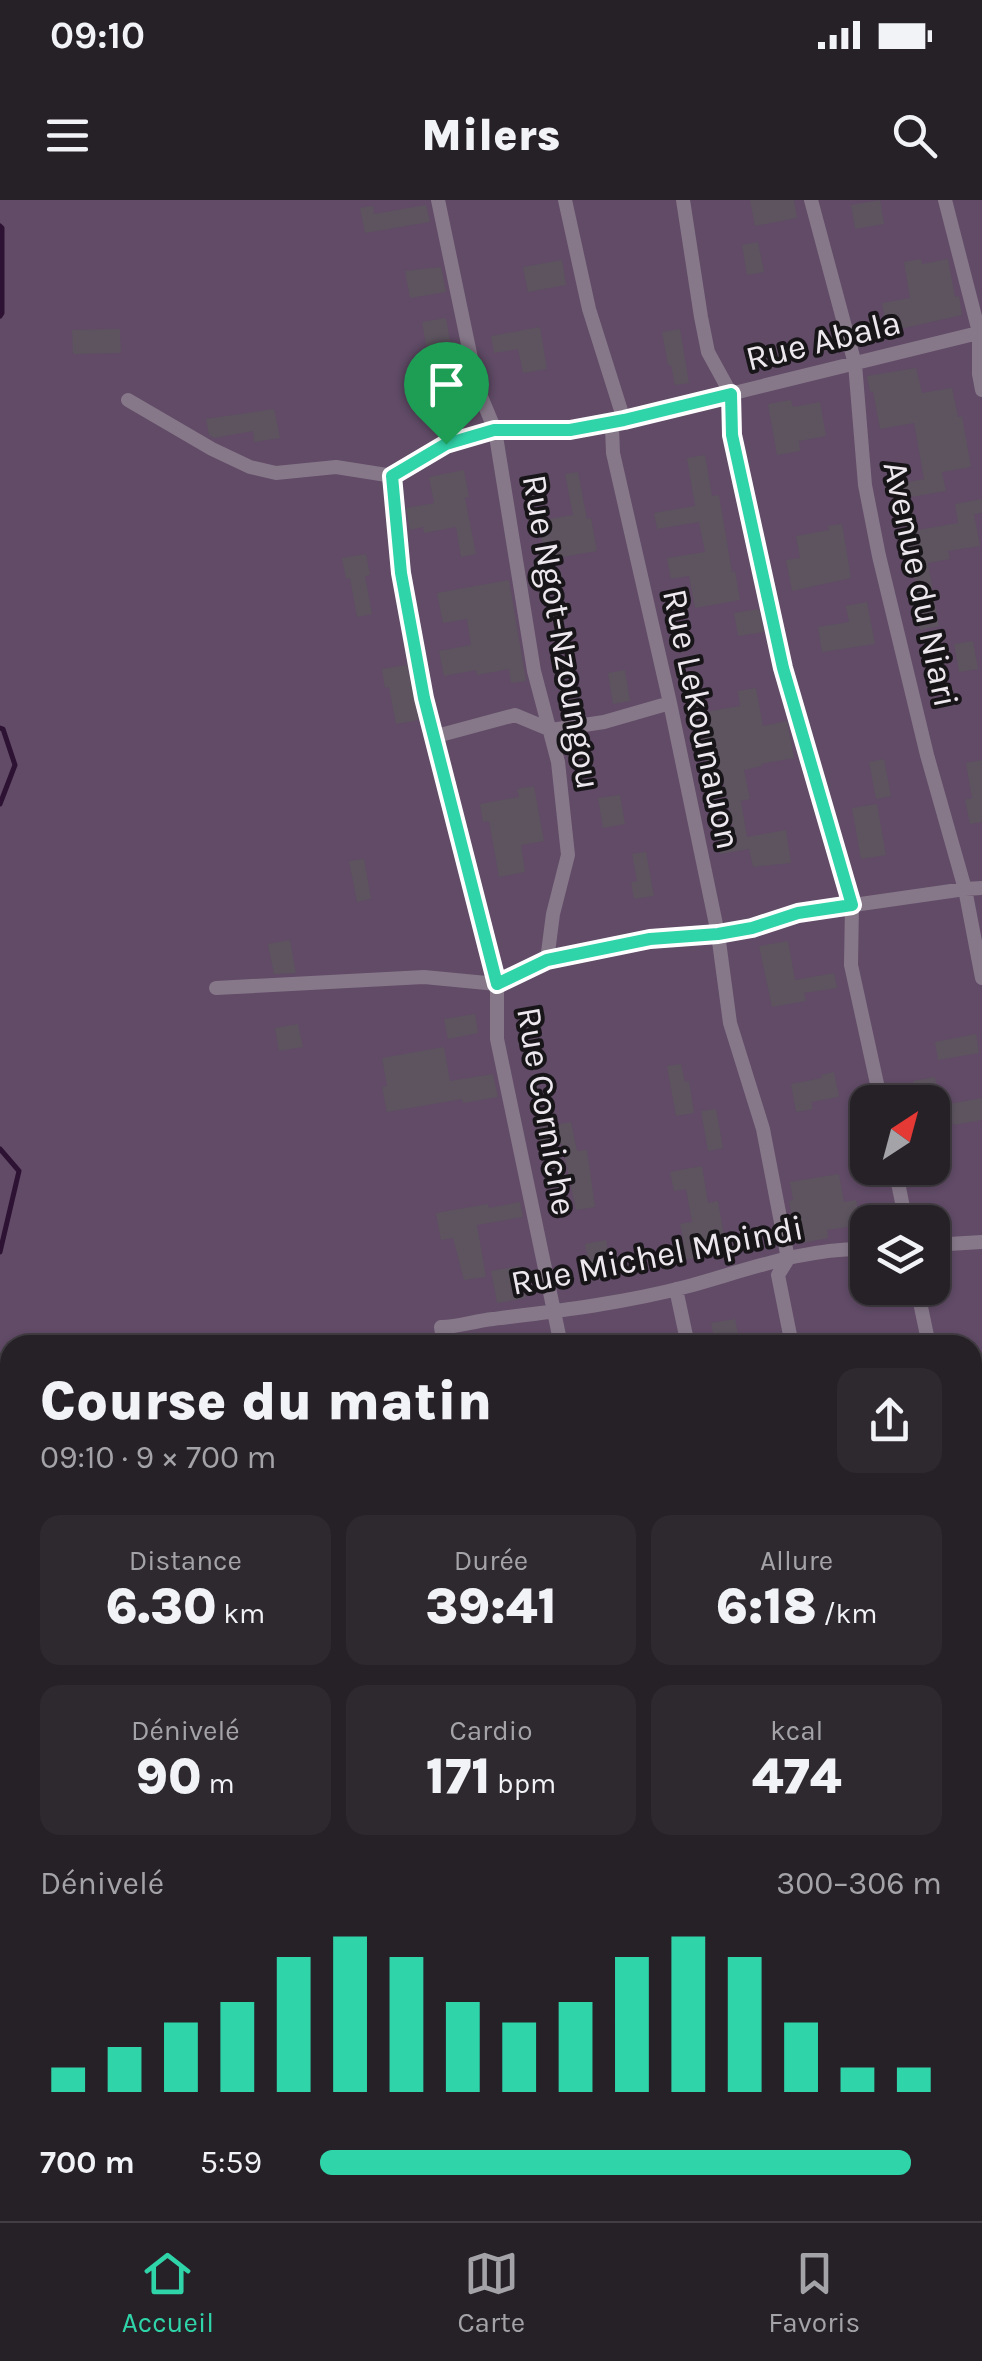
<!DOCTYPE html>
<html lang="fr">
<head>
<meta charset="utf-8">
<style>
  body { margin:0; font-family:Karla,sans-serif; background:#2e282f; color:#f1f3f6; height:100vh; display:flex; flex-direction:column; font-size:38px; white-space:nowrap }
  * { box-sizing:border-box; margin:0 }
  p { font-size:32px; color:#a4a3a7 }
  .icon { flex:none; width:55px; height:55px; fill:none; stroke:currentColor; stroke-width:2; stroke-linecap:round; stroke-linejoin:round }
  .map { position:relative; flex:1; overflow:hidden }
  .drawer { position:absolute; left:0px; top:1135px; width:982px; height:888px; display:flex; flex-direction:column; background:#262027; border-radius:30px 30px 0 0; box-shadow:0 2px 8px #0004,0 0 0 2px #423e44 }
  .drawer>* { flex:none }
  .needle { width:65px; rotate:36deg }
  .fabs { position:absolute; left:850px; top:885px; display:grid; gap:20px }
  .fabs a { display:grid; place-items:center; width:100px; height:100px; border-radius:20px; background:#262027; box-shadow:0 2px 8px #0004,0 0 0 2px #423e44; font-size:50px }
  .pin { position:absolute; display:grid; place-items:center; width:85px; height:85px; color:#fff; margin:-102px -42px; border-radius:50% 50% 50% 0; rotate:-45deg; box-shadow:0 0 10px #0007 }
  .pin .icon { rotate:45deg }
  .round { display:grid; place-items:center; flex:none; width:105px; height:105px; border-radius:20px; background:#2e282f }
  .headline { display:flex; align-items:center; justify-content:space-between; height:170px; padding:0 40px }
  h1 { font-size:55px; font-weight:800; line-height:75px }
  .stats { display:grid; grid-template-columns:repeat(3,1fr); gap:15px; height:170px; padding:10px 40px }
  .stats div { display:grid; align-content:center; border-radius:20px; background:#2e282f; text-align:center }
  .stats b { font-size:50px; font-weight:800 }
  .stats small { font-size:28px; font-weight:400 }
  .stats p { font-size:28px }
  .chart { height:280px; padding:20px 40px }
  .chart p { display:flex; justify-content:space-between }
  .chart svg { width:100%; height:180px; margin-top:10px; stroke:#30d4a9; stroke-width:6 }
  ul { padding:0 40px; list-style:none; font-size:32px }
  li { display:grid; grid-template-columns:160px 120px 1fr; align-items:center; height:75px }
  li i { height:25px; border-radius:12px; background:#30d4a9 }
  .status { display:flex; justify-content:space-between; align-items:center; height:70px; padding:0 50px; background:#262027; direction:ltr }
  .status svg { height:28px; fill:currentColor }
  header { display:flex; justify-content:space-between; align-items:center; height:130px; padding:0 40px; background:#262027; font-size:45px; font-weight:800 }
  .dock { display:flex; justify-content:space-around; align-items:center; height:140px; border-top:2px solid #423e44; background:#262027; font-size:28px; color:#a4a3a7 }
  .dock a { display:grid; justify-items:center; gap:5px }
  .dock .current { color:#30d4a9 }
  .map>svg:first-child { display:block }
  .green { fill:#614b67; fill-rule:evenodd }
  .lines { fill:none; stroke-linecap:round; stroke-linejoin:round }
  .stream { stroke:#2d1234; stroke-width:5 }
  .building { fill:#5d545f }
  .minor { stroke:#867889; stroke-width:14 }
  .route-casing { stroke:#fff; stroke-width:20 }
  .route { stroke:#30d4a9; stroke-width:12 }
  .labels { text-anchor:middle; stroke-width:8; stroke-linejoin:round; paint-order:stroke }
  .street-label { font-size:35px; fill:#ede8ee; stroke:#181519 }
</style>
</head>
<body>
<div class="status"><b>09:10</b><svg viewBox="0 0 49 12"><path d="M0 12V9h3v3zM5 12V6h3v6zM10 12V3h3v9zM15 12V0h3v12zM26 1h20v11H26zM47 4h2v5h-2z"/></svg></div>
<header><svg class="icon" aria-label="menu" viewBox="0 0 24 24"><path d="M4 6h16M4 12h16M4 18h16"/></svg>Milers<svg class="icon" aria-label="search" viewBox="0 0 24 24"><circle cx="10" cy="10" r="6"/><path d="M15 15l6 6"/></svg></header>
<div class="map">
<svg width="982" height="2021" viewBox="0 0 982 2021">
  <rect width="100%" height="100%" fill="#322b34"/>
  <!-- green -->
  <path class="green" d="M 0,0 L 982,0 L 982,2021 L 0,2021 ZM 868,902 L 932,902 L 932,968 L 868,968 ZM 868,1022 L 932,1022 L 932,1088 L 868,1088 ZM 10,1145 L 972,1145 L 972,2012 L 10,2012 Z"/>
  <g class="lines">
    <!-- stream -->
    <path class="stream" d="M 0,26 L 2,28 L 2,113 L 0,116
      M 0,528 L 3,529 L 15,565 L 0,604
      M 0,949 L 19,971 L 0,1052
      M 0,1336 L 10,1341
      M 0,1566 L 10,1554"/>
  </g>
  <!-- building -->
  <path class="building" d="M 750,0 L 794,0 L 797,18 L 755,26 Z
    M 880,0 L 884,24 L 855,29 L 851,5 Z
    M 426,5 L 430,22 L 365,33 L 360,8 L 373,6 L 374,14 Z
    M 758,42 L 764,72 L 747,75 L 742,45 Z
    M 921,59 L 922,64 L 948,59 L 955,97 L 959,96 L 962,115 L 887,132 L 882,103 L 910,98 L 904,62 Z
    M 562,60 L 566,85 L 528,92 L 523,67 Z
    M 441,67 L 446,92 L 410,98 L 405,71 Z
    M 446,118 L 451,146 L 427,151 L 422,122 Z
    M 540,127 L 547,169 L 523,173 L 518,149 L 494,153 L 491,136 Z
    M 120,129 L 121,153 L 73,154 L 72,130 Z
    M 680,129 L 689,183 L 675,185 L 671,165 L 668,165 L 662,132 Z
    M 916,168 L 922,193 L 952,188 L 958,217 L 962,216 L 971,267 L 942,272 L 946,291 L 894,300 L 891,285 L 924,279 L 914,223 L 880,229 L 873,191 L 870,192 L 867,176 Z
    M 464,178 L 469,196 L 439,201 L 436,183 Z
    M 791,200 L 793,207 L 820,202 L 826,236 L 799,241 L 800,251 L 777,255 L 768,204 Z
    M 274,209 L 280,238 L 254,242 L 253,231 L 214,238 L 209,235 L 206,219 Z
    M 705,255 L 712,296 L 719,295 L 732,372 L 735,371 L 740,400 L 695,408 L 689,376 L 671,379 L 667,358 L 705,352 L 699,322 L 657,329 L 654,313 L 695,306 L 687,258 Z
    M 464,270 L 469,297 L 465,298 L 476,354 L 461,357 L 456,327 L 424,333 L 423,327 L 410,330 L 406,308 L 434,303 L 429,277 Z
    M 578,272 L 587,319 L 591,318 L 597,351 L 546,360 L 538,321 L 573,315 L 565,274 Z
    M 982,299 L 982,313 L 974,314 L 980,346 L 948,351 L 950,359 L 928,363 L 939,426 L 920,430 L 913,389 L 917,388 L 906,332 L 958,323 L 955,304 Z
    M 842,324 L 851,378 L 792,391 L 786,360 L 800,358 L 796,336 L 829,330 L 828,326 Z
    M 366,354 L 370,375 L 365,376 L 372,414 L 357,417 L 350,378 L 346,379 L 342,358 Z
    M 509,380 L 526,481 L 511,483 L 509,469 L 477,475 L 476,470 L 444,476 L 439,451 L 471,445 L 467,419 L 443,423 L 437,393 Z
    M 867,402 L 875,444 L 822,452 L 818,427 L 849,422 L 846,406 Z
    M 759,409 L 764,432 L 738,436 L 734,413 Z
    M 973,441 L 978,469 L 959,472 L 954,444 Z
    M 407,465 L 419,520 L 396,524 L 389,487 L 385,488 L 382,469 Z
    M 625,470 L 630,501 L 613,504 L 608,473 Z
    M 756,488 L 763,526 L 787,521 L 794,558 L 761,564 L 762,566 L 744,570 L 750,599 L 741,601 L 747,637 L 786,630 L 791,663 L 753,667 L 749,649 L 720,654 L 716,631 L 733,628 L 723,580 L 709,583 L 699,513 L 740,506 L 738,491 Z
    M 884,559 L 891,596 L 876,599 L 869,562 Z
    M 982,560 L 982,622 L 970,624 L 965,600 L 972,598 L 966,563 Z
    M 534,586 L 544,641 L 521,645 L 525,672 L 499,677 L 489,621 L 483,622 L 480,604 L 519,597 L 517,589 Z
    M 620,595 L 625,624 L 603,628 L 598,598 Z
    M 877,604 L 886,655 L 861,659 L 852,608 Z
    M 646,652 L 654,696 L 634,699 L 631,682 L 637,681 L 632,654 Z
    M 364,659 L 371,699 L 357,702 L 349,661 Z
    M 290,740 L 296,773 L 274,774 L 268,744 Z
    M 788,741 L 795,780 L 834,773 L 837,788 L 804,793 L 806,801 L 772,807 L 759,746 Z
    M 475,814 L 478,833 L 448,839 L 444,819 Z
    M 298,824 L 303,847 L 279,851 L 275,828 Z
    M 976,834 L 979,853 L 938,860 L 935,842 Z
    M 444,847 L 450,881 L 493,874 L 498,897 L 463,903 L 462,899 L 387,912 L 382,887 L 387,886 L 382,858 Z
    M 681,864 L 685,882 L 689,881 L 694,913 L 676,916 L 667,866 Z
    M 834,872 L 839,897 L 811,902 L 813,909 L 796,912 L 791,884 L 822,878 L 821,875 Z
    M 935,877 L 940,902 L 917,902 L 913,881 Z
    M 982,898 L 982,920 L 953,925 L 949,904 Z
    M 716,909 L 723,948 L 708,951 L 701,911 Z
    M 571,922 L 577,951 L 587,950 L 595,1007 L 576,1010 L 562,944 L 541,948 L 537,928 Z
    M 702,966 L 708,1003 L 718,1001 L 727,1053 L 678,1061 L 675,1044 L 684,1043 L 680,1024 L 692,1022 L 686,989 L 674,991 L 670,972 Z
    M 839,974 L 844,1002 L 856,1000 L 861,1025 L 827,1030 L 828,1038 L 797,1044 L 789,1001 L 793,1000 L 790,982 Z
    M 520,1002 L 523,1017 L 477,1025 L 486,1077 L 464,1080 L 453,1038 L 441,1040 L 436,1013 L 488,1004 L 489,1008 Z
    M 606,1040 L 611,1066 L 590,1069 L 585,1044 Z
    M 520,1066 L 526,1098 L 497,1103 L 491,1071 Z
    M 735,1119 L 739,1140 L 715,1144 L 711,1123 Z"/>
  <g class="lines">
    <!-- minor -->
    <path class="minor" d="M 438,0 L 477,187 L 495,230 L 534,471 L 558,562 L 568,655 L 553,714 L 547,760
      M 565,0 L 589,109 L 624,220 L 612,227 L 613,253 L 670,503 L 718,734 L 730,823 L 763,929 L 788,1059 L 778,1075 L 792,1145
      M 683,0 L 701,117 L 708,152 L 731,194 L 732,235 L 783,467 L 852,705 L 851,765 L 881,902
      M 811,0 L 855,164 L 865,285 L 879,356 L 927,555 L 965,689 L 982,778
      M 945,0 L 979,132 L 979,174 L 982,190
      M 128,200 L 212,249 L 250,267 L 276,273 L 336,267 L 393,276
      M 393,276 L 401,373 L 424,497 L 497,784 L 497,839 L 561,1145
      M 393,276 L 446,244 L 495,230 L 570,230 L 624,220 L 982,132
      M 433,537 L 515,515 L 551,530 L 604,522 L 670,503
      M 216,788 L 424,777 L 497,784 L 547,760 L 617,745 L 650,739 L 718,734 L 752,728 L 798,713 L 965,689 L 982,688
      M 895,968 L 906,1022
      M 932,1045 L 982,1042
      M 917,1088 L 929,1145
      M 676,1089 L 688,1145
      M 444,1145 L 441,1127 C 459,1127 474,1121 493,1119 C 558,1111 625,1103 689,1086 C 747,1070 807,1047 868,1049
      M 972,1368 L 982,1411
      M 972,1485 L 982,1484
      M 972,1940 L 982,1939
      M 972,1958 L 982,1991
      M 752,2012 L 754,2021
      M 864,2012 L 866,2021
      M 588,2021 L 626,2012"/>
  </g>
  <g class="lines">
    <defs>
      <path id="route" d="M 731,194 L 732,235 L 783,468 L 852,705 L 798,713 L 752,728 L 718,734 L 650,739 L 547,760 L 497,784 L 424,498 L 401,373 L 392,276 L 446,244 L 494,230 L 570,230 L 624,220 Z"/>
    </defs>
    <!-- route casing -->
    <use href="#route" class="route-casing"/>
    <!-- route -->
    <use href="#route" class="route"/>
  </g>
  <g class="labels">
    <!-- street labels -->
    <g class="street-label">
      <text transform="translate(823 140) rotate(-14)" y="12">Rue Abala</text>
      <text transform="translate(921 384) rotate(78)" y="12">Avenue du Niari</text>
      <text transform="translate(562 432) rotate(80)" y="12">Rue Ngot-Nzoungou</text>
      <text transform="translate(702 519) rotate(78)" y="12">Rue Lekounauon</text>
      <text transform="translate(547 911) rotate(80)" y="12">Rue Corniche</text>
      <text transform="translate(657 1055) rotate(-11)" y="12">Rue Michel Mpindi</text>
    </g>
  </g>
</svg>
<div class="fabs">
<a><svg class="needle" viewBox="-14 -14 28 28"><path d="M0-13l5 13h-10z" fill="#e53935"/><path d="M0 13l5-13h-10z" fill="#a4a3a7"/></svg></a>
<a><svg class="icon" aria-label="layers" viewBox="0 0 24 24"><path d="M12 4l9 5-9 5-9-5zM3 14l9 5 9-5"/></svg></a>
</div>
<div class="pin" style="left:446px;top:244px;background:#1e9e55"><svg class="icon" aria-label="arrive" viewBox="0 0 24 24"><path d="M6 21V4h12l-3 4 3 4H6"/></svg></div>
<section class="drawer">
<div class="headline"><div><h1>Course du matin</h1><p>09:10 · 9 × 700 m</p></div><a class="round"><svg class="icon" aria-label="share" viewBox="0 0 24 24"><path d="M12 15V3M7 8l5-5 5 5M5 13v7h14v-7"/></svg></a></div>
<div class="stats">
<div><p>Distance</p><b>6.30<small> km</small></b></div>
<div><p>Durée</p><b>39:41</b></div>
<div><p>Allure</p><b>6:18<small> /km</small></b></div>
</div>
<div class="stats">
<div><p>Dénivelé</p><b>90<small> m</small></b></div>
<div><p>Cardio</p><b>171<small> bpm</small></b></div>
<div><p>kcal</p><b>474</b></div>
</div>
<div class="chart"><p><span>Dénivelé</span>300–306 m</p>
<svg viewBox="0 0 160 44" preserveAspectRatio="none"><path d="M5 44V38M15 44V33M25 44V27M35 44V22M45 44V11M55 44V6M65 44V11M75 44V22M85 44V27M95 44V22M105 44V11M115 44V6M125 44V11M135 44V27M145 44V38M155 44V38"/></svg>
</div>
<ul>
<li><b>700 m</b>5:59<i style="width:95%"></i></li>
</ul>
</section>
</div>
<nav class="dock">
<a class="current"><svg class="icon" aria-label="home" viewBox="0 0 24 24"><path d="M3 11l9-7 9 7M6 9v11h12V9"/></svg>Accueil</a>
<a><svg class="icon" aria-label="map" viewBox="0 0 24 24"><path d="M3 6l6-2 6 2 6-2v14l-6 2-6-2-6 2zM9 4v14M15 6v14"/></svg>Carte</a>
<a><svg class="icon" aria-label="saved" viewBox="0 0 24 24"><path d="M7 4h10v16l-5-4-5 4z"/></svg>Favoris</a>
</nav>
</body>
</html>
